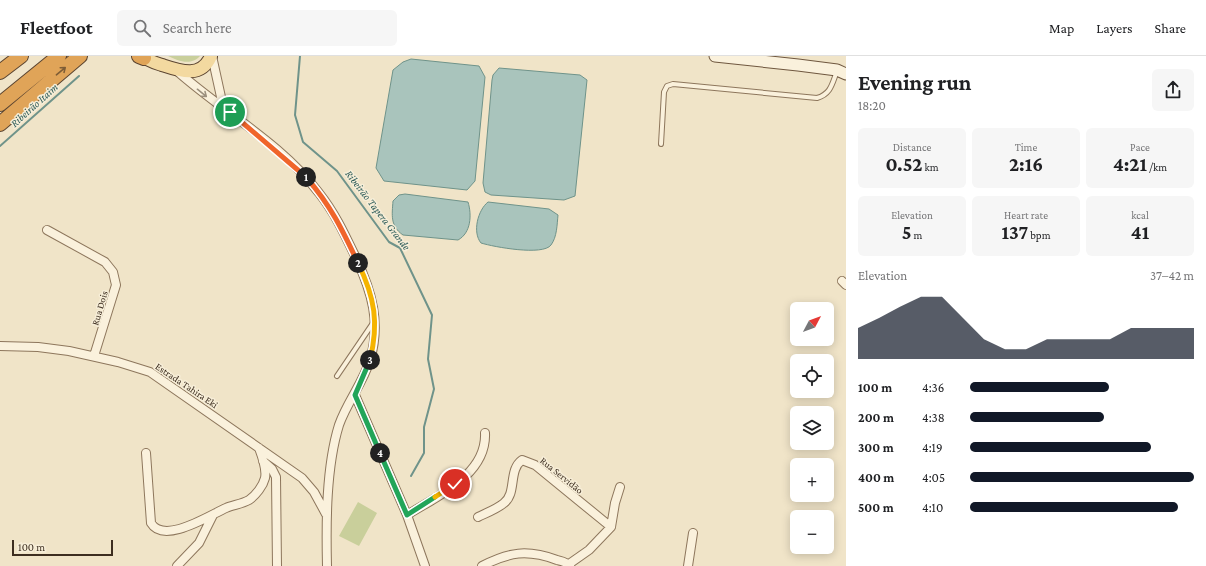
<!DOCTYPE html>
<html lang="en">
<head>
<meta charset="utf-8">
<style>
  body { margin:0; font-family:"Crimson Pro",serif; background:#f6f6f6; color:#202124; height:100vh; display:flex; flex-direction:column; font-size:15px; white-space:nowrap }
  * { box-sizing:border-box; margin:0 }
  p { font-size:13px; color:#757577 }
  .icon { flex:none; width:22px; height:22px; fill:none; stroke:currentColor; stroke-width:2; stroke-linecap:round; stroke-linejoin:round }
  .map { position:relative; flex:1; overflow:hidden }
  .sheet { display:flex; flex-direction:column; background:#fff; width:360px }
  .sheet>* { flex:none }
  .needle { width:26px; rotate:49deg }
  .buttons { position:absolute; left:790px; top:246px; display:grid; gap:8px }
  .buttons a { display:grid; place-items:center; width:44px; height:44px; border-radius:6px; background:#fff; box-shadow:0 2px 10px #0003; font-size:20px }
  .scale { position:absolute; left:12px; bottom:10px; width:101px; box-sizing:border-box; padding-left:4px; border:2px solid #3d2e20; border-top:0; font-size:11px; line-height:14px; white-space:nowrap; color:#3d2e20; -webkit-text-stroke:3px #f7eed8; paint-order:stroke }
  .pin { position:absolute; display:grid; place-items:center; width:34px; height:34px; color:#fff; margin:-17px; border:2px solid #fff; border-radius:50%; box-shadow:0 1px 4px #0007 }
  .km { position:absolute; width:20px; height:20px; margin:-10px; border-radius:50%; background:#222; color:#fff; font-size:11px; line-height:20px; text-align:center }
  .round { display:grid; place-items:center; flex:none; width:42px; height:42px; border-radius:6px; background:#f6f6f6 }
  .head { display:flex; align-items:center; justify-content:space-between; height:68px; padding:0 12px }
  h1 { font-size:22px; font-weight:700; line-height:30px }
  .stats { display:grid; grid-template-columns:repeat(3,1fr); gap:6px; height:68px; padding:4px 12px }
  .stats div { display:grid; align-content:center; border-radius:6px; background:#f6f6f6; text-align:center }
  .stats b { font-size:20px; font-weight:700 }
  .stats small { font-size:11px; font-weight:400 }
  .stats p { font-size:11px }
  .chart { height:112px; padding:8px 12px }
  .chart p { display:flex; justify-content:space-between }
  .chart svg { width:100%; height:72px; margin-top:4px; fill:#111827; opacity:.7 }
  ul { padding:0 12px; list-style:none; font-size:13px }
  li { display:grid; grid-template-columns:64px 48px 1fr; align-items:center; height:30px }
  li i { height:10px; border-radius:5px; background:#111827 }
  header { display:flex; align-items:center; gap:24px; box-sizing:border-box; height:56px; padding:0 20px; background:#fff; border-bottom:1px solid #e0e0e0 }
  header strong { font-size:19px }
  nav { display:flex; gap:22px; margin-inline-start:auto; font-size:14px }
  .search { width:280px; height:36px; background:#f6f6f6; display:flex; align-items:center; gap:10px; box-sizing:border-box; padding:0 14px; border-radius:6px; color:#757577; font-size:15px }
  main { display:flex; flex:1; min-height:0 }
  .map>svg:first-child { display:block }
  .green { fill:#c9cf9b }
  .water { fill:#a9c4bc; stroke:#6f938a }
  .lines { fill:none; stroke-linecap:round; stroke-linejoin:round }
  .stream { stroke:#6f938a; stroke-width:2 }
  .lane-casing { stroke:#8d765c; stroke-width:6 }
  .street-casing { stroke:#8d765c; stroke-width:10 }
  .secondary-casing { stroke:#6f573f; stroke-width:13 }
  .primary-casing { stroke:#5b4430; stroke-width:14 }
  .highway-casing { stroke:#5b4430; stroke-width:16 }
  .lane { stroke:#faf1dc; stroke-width:4 }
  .street { stroke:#faf1dc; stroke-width:8 }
  .secondary { stroke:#faf1dc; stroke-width:11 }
  .primary { stroke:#f3d9a0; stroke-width:12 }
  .highway { stroke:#e0a458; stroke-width:14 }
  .oneway { stroke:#7e5d36 }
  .oneway2 { stroke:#9c907e }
  .split-1-casing { stroke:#fff; stroke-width:8 }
  .split-2-casing { stroke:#fff; stroke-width:8 }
  .split-3-casing { stroke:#fff; stroke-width:8 }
  .split-4-casing { stroke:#fff; stroke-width:8 }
  .split-5-casing { stroke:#fff; stroke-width:8 }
  .split-6-casing { stroke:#fff; stroke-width:8 }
  .split-1 { stroke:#f0652b; stroke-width:5 }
  .split-2 { stroke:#f0652b; stroke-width:5 }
  .split-3 { stroke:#f5b400; stroke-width:5 }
  .split-4 { stroke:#22a559; stroke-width:5 }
  .split-5 { stroke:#22a559; stroke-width:5 }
  .split-6 { stroke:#f5b400; stroke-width:5 }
  .labels { text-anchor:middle; stroke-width:3; stroke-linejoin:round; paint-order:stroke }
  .street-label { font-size:10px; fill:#3d2e20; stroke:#f7eed8 }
  .water-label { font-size:11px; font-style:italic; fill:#2f5d5a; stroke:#f7eed8 }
</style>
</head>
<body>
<header>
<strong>Fleetfoot</strong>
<div class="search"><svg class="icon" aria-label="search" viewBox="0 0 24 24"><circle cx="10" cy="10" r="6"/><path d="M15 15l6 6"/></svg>Search here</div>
<nav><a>Map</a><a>Layers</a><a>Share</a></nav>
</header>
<main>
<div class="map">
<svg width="846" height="510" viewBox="0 0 846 510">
  <rect width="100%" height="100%" fill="#f0e4c8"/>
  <!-- green -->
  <path class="green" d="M 168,0 L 200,0 C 191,10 178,5 168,0 Z
    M 358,446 L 377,457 L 359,490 L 339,480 Z"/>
  <!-- water -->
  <path class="water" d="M 411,3 L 479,10 L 485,21 L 475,125 L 467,134 L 384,125 L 376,112 L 393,14 L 403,6 Z
    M 499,12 L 580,19 L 587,24 L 575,140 L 564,144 L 491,139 L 485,136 L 483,127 L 492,24 L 493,19 Z
    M 405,138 L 468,146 C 472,159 471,177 458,184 L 403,179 C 390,170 392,159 393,145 L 399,139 Z
    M 488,146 L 549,153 L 558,159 C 557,169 557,181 551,189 C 543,200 494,191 481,187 C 472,176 478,154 488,146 Z"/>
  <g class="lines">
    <!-- stream -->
    <path class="stream" d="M 300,0 L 295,59 L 303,86 L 337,115 L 389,186 L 400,192 L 432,259 L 428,303 L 434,333 L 424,371 L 424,397 L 411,420
      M 0,90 L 79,20"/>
    <defs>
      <path id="lane" d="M 661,88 L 664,36 L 667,30 L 673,28 L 817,42 C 831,38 832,28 837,15
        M 337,320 L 373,267"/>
      <path id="street" d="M 212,0 L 221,41 L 228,53
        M 177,15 C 223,56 281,87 319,137 C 335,157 345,179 356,202 C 372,236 381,267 370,304 C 363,327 347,346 339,369 C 326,411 326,467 327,510
        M 47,174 L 105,206 L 113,216 L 116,229 L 94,300
        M 842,225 L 846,229
        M 0,290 L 38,291 L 69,295 L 118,306 L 150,316 L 302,422 L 314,436 L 326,458
        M 355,339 L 407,459 L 425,510
        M 146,397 L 151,467 C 164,489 210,459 226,452 C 233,449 242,448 249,444 C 256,439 263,430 265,422 C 267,413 262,400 259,392
        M 263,405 L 272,413 L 276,421 L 277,510
        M 407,459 C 437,440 487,419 485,377
        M 478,461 C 486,457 497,453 504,447 C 517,437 508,414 522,404 L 535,409 L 611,471
        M 569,508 L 589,494 L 611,471 L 615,447 L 620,431
        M 177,510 L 199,487 L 213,459
        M 482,510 C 509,496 527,493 557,504 C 561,505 567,506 570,510
        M 688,510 L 693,477"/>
      <path id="secondary" d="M 715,0 L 798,9 L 837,14 L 846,18"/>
      <path id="primary" d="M 143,0 C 148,5 156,7 162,9 C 180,15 201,23 211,0"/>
      <path id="highway" d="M 139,0 L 144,2
        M 0,16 L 21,0
        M 0,48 L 59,0
        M 0,68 L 80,0"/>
    </defs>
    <!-- lane casing -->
    <use href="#lane" class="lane-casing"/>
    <!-- street casing -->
    <use href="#street" class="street-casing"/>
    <!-- secondary casing -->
    <use href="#secondary" class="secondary-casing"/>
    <!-- primary casing -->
    <use href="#primary" class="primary-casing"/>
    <!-- highway casing -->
    <use href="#highway" class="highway-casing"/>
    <!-- lane -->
    <use href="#lane" class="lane"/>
    <!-- street -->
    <use href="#street" class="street"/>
    <!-- secondary -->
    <use href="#secondary" class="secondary"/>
    <!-- primary -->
    <use href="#primary" class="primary"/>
    <!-- highway -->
    <use href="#highway" class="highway"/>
  </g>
  <!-- one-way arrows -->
  <defs><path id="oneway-shaft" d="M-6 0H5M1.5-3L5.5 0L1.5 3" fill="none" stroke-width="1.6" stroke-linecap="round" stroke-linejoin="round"/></defs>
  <use class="oneway" href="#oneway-shaft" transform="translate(61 15) rotate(-40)"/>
  <use class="oneway2" href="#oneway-shaft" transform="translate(202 37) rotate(39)"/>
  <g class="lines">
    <defs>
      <path id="split-1" d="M 230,56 L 306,121"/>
      <path id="split-2" d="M 306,121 C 331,150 342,173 358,207"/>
      <path id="split-3" d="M 358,207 C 375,242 379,267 370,304"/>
      <path id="split-4" d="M 370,304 L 355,339 L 380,397"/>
      <path id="split-5" d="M 380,397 L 407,459 L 435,441"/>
      <path id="split-6" d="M 435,441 L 455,428"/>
    </defs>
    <!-- split-1 casing -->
    <use href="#split-1" class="split-1-casing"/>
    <!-- split-2 casing -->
    <use href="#split-2" class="split-2-casing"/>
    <!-- split-3 casing -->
    <use href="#split-3" class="split-3-casing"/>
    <!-- split-4 casing -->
    <use href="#split-4" class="split-4-casing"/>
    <!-- split-5 casing -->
    <use href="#split-5" class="split-5-casing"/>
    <!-- split-6 casing -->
    <use href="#split-6" class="split-6-casing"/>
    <!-- split-1 -->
    <use href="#split-1" class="split-1"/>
    <!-- split-2 -->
    <use href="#split-2" class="split-2"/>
    <!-- split-3 -->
    <use href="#split-3" class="split-3"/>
    <!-- split-4 -->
    <use href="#split-4" class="split-4"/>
    <!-- split-5 -->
    <use href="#split-5" class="split-5"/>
    <!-- split-6 -->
    <use href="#split-6" class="split-6"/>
  </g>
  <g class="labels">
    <!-- street labels -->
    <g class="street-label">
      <text transform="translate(99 252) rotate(-74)" y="4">Rua Dois</text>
      <text transform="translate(187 329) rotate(34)" y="4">Estrada Tahira Eki</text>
      <text transform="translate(562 419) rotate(39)" y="4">Rua Servidão</text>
    </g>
    <!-- water labels -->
    <g class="water-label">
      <text transform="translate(34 49) rotate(-42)" y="4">Ribeirão Itaim</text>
      <text transform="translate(378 154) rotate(52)" y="4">Ribeirão Tapera Grande</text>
    </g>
  </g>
</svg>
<div class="buttons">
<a><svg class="needle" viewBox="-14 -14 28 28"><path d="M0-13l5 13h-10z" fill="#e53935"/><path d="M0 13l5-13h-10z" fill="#757577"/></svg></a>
<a><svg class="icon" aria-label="locate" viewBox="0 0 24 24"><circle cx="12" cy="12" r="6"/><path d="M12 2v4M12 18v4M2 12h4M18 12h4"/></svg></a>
<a><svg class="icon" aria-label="layers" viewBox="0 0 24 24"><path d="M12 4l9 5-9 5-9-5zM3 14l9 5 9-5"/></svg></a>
<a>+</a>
<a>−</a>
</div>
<div class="scale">100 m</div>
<div class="pin" style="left:230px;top:56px;background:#1e9e55"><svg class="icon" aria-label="arrive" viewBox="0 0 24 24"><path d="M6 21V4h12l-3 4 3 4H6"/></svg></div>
<div class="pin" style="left:455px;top:428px;background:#d93025"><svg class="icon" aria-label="check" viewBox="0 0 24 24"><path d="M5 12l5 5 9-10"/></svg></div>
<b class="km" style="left:306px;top:121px">1</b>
<b class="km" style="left:358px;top:207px">2</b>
<b class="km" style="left:370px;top:304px">3</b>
<b class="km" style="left:380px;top:397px">4</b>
</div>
<section class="sheet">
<div class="head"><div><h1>Evening run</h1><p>18:20</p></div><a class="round"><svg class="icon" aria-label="share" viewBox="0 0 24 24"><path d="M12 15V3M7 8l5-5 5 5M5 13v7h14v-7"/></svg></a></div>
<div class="stats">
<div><p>Distance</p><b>0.52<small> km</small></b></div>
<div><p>Time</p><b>2:16</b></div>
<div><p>Pace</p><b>4:21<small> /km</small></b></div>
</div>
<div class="stats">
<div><p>Elevation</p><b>5<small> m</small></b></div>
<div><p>Heart rate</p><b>137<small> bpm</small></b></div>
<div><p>kcal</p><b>41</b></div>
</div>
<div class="chart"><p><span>Elevation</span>37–42 m</p>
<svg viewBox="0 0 160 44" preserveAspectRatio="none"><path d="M0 44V25L10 19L20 12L30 6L40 6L50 19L60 32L70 38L80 38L90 32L100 32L110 32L120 32L130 25L140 25L150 25L160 25V44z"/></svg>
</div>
<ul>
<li><b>100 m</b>4:36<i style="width:62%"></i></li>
<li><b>200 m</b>4:38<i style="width:60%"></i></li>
<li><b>300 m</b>4:19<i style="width:81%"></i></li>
<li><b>400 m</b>4:05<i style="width:100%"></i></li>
<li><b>500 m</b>4:10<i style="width:93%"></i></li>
</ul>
</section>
</main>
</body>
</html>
